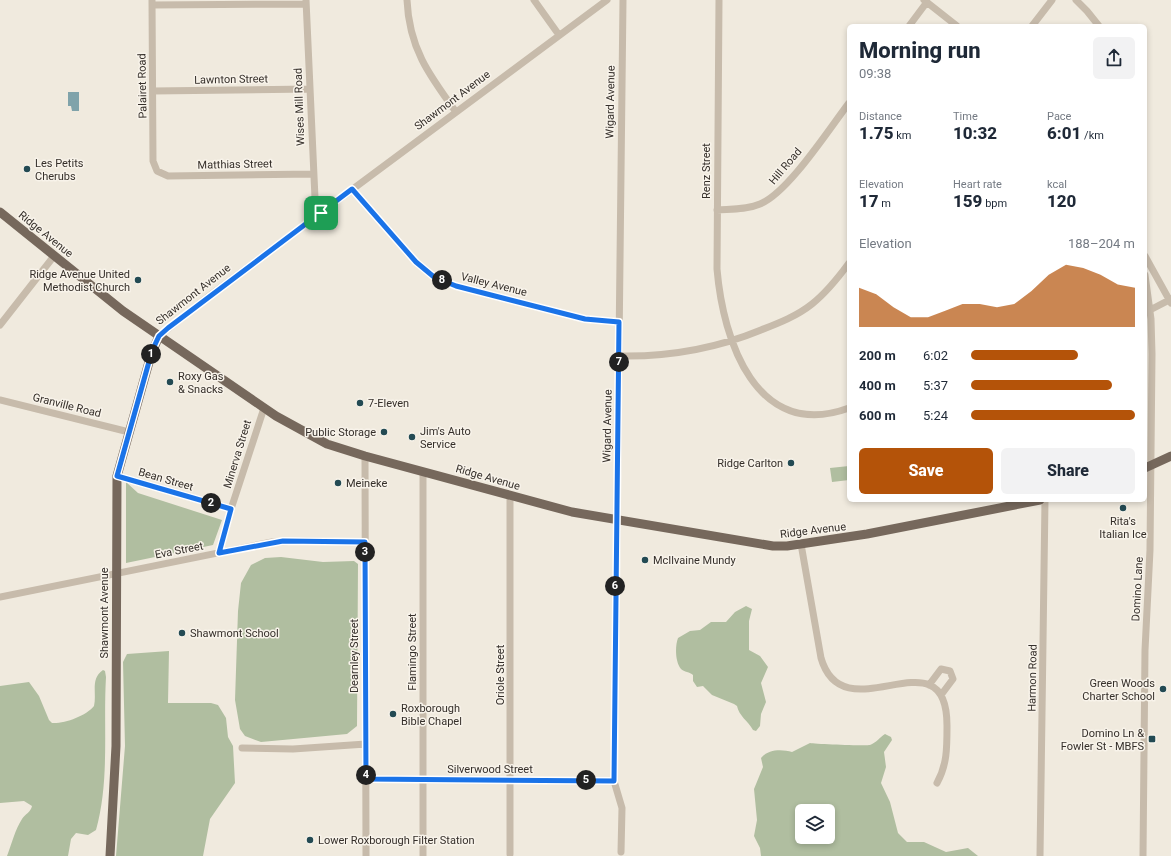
<!DOCTYPE html>
<html lang="en">
<head>
<meta charset="utf-8">
<style>
  body { margin:0; font-family:Roboto,sans-serif; background:#f2f2f3; color:#1f2937; height:100vh; display:flex; flex-direction:column; font-size:15px; white-space:nowrap }
  * { box-sizing:border-box; margin:0 }
  p { font-size:13px; color:#747a83 }
  .icon { flex:none; width:22px; height:22px; fill:none; stroke:currentColor; stroke-width:2; stroke-linecap:round; stroke-linejoin:round }
  .map { position:relative; flex:1; overflow:hidden }
  .side { position:absolute; left:847px; top:24px; width:300px; height:478px; display:flex; flex-direction:column; background:#fff; border-radius:6px; box-shadow:0 2px 6px #0003 }
  .side>* { flex:none }
  .buttons { position:absolute; left:795px; top:804px; display:grid; gap:8px }
  .buttons a { display:grid; place-items:center; width:40px; height:40px; border-radius:6px; background:#fff; box-shadow:0 2px 6px #0003; font-size:20px }
  .pin { position:absolute; display:grid; place-items:center; width:34px; height:34px; color:#fff; margin:-17px; border-radius:8px; box-shadow:0 2px 6px #0006 }
  .km { position:absolute; width:20px; height:20px; margin:-10px; border-radius:50%; background:#222; color:#fff; font-size:11px; line-height:20px; text-align:center }
  .round { display:grid; place-items:center; flex:none; width:42px; height:42px; border-radius:6px; background:#f2f2f3 }
  .summary { display:flex; align-items:center; justify-content:space-between; height:68px; padding:0 12px }
  h1 { font-size:22px; font-weight:800; line-height:30px }
  .figures { display:grid; grid-template-columns:repeat(3,1fr); gap:6px; height:68px; padding:4px 12px }
  .figures div { display:grid; align-content:center }
  .figures b { font-size:17px; font-weight:800 }
  .figures small { font-size:11px; font-weight:400 }
  .figures p { font-size:11px }
  .chart { height:112px; padding:8px 12px }
  .chart p { display:flex; justify-content:space-between }
  .chart svg { width:100%; height:72px; margin-top:4px; fill:#b45309; opacity:.7 }
  .action { display:flex; gap:8px; margin-top:auto; padding:8px 12px }
  .action a { flex:1; height:46px; border-radius:6px; background:#b45309; color:#fff; font-size:16px; font-weight:800; line-height:46px; text-align:center }
  .action a+a { background:#f2f2f3; color:#1f2937 }
  ul { padding:0 12px; list-style:none; font-size:13px }
  li { display:grid; grid-template-columns:64px 48px 1fr; align-items:center; height:30px }
  li i { height:10px; border-radius:5px; background:#b45309 }
  .map>svg:first-child { display:block }
  .green { fill:#b0bea0; fill-rule:evenodd }
  .water { fill:#80a3aa }
  .lines { fill:none; stroke-linecap:round; stroke-linejoin:round }
  .minor { stroke:#c7bbab; stroke-width:7 }
  .major { stroke:#76685c; stroke-width:9 }
  .route-casing { stroke:#fff; stroke-width:8 }
  .route { stroke:#1a73e8; stroke-width:5 }
  .poi-dot { fill:#234a53; stroke:#f8f3ea; stroke-width:1.5 }
  .labels { text-anchor:middle; stroke-width:3; stroke-linejoin:round; paint-order:stroke }
  .street-label { font-size:11px; fill:#352f2a; stroke:#f8f3ea }
  .poi-label { font-size:11px; fill:#352f2a; stroke:#f8f3ea; text-anchor:start }
</style>
</head>
<body>
<div class="map">
<svg width="1171" height="856" viewBox="0 0 1171 856">
  <rect width="100%" height="100%" fill="#f0eade"/>
  <!-- green -->
  <path class="green" d="M 849,466 L 849,480 L 832,482 L 830,468 Z
    M 126,482 L 138,493 L 222,520 L 213,545 L 126,563 Z
    M 281,557 L 323,562 L 354,561 L 358,564 L 357,726 L 347,734 L 261,742 L 245,736 L 240,729 L 235,700 L 238,611 L 241,583 L 251,565 L 265,558 Z
    M 746,606 L 752,609 L 749,621 L 749,650 L 760,656 L 768,667 L 761,683 L 766,702 L 761,714 L 760,726 L 756,731 L 753,730 C 748,721 739,716 737,706 L 734,704 L 712,695 L 703,686 L 697,687 L 693,681 L 693,675 C 690,672 684,672 681,669 C 675,662 675,646 678,638 L 690,631 L 700,630 L 711,622 L 726,622 L 735,612 Z
    M 169,651 L 168,703 L 211,703 L 218,705 L 226,718 L 228,737 L 233,746 L 235,783 L 210,819 L 203,856 L 116,856 L 125,746 L 123,662 L 127,654 Z
    M 103,670 L 105,671 L 106,677 C 103,727 110,780 96,830 L 88,835 L 76,833 L 71,839 L 68,856 L 7,856 C 12,843 15,830 22,819 C 25,814 31,812 32,806 L 24,801 L 0,803 L 0,686 L 29,682 L 39,696 L 49,720 L 52,723 C 64,724 86,716 94,706 C 97,693 90,679 103,670 Z
    M 885,734 L 891,737 L 892,740 L 884,752 L 886,767 L 881,783 L 890,802 L 898,833 L 907,842 L 924,842 L 946,852 L 968,848 L 978,856 L 761,856 L 760,848 L 754,836 L 757,820 L 754,789 L 763,767 L 761,758 C 768,749 782,749 792,752 L 810,743 C 815,744 866,746 870,745 C 876,743 880,737 885,734 ZM 802,811 L 828,811 L 828,837 L 802,837 Z"/>
  <!-- water -->
  <path class="water" d="M 68,92 L 79,92 L 79,111 L 72,111 L 71,106 L 68,106 Z"/>
  <g class="lines">
    <!-- minor -->
    <path class="minor" d="M 152,0 L 153,161 L 157,171 L 168,176 L 314,174
      M 306,0 L 315,198 L 321,213
      M 407,0 C 409,48 429,75 456,112
      M 534,0 L 559,35
      M 719,0 L 717,269 C 723,340 756,442 849,408
      M 924,0 L 957,26
      M 1076,0 L 1087,11 L 1099,26
      M 152,5 L 306,4
      M 909,26 L 927,2
      M 1032,26 L 1052,0
      M 153,91 L 310,89
      M 352,189 L 416,262 L 434,277 L 456,286 L 585,319 L 619,322
      M 717,210 C 731,209 746,210 760,204 C 788,193 829,129 849,103
      M 1145,256 L 1171,303
      M 1150,310 L 1171,299
      M 0,325 L 54,256
      M 159,336 L 209,296 L 607,0
      M 619,356 C 669,357 715,349 761,330 C 779,323 797,316 812,304 C 827,292 838,278 849,263
      M 0,400 L 129,432
      M 365,456 L 366,856
      M 423,472 L 423,856
      M 117,476 L 231,509
      M 510,496 L 510,854
      M 801,544 L 821,658 C 844,737 948,628 947,727 C 947,748 947,765 937,783
      M 219,553 L 231,509 L 264,408
      M 0,597 L 272,542 L 306,541 L 365,542
      M 929,685 L 941,669 L 950,671 L 953,679 L 941,695
      M 242,748 L 293,749 L 366,744
      M 366,779 L 614,781
      M 621,852 L 622,808 L 614,781 L 623,0
      M 1040,856 L 1045,500
      M 1143,856 L 1145,650 L 1150,550 L 1152,354 L 1151,319 L 1145,275"/>
    <!-- major -->
    <path class="major" d="M 0,212 L 123,311 L 276,416 L 327,444 L 365,456 L 572,512 L 773,546 L 787,546 L 867,534 L 1040,500
      M 1145,468 L 1171,456
      M 110,856 L 116,746 L 117,476 L 151,355 L 159,336"/>
  </g>
  <g class="lines">
    <defs>
      <path id="route" d="M 352,189 L 416,262 L 434,277 L 456,286 L 585,319 L 619,322 L 614,781 L 366,779 L 365,542 L 283,541 L 219,553 L 231,509 L 117,476 L 152,351 L 159,336 L 168,328 Z"/>
    </defs>
    <!-- route casing -->
    <use href="#route" class="route-casing"/>
    <!-- route -->
    <use href="#route" class="route"/>
  </g>
  <!-- markers -->
  <g class="poi-dot">
    <circle cx="27" cy="169" r="4"/>
    <circle cx="138" cy="280" r="4"/>
    <circle cx="170" cy="382" r="4"/>
    <circle cx="360" cy="403" r="4"/>
    <circle cx="384" cy="432" r="4"/>
    <circle cx="412" cy="437" r="4"/>
    <circle cx="791" cy="463" r="4"/>
    <circle cx="338" cy="483" r="4"/>
    <circle cx="1123" cy="508" r="4"/>
    <circle cx="645" cy="560" r="4"/>
    <circle cx="182" cy="633" r="4"/>
    <circle cx="1163" cy="689" r="4"/>
    <circle cx="393" cy="714" r="4"/>
    <rect x="1148" y="735" width="8" height="8" rx="2"/>
    <circle cx="310" cy="840" r="4"/>
  </g>
  <g class="labels">
    <!-- street labels -->
    <g class="street-label">
      <text transform="translate(231 79) rotate(-1)" y="4">Lawnton Street</text>
      <text transform="translate(142 86) rotate(-91)" y="4">Palairet Road</text>
      <text transform="translate(452 100) rotate(-37)" y="4">Shawmont Avenue</text>
      <text transform="translate(610 102) rotate(-89)" y="4">Wigard Avenue</text>
      <text transform="translate(299 107) rotate(-92)" y="4">Wises Mill Road</text>
      <text transform="translate(235 164) rotate(-1)" y="4">Matthias Street</text>
      <text transform="translate(785 166) rotate(-50)" y="4">Hill Road</text>
      <text transform="translate(706 171) rotate(-90)" y="4">Renz Street</text>
      <text transform="translate(46 234) rotate(39)" y="4">Ridge Avenue</text>
      <text transform="translate(494 284) rotate(14)" y="4">Valley Avenue</text>
      <text transform="translate(193 294) rotate(-38)" y="4">Shawmont Avenue</text>
      <text transform="translate(67 405) rotate(14)" y="4">Granville Road</text>
      <text transform="translate(607 426) rotate(-89)" y="4">Wigard Avenue</text>
      <text transform="translate(237 454) rotate(-73)" y="4">Minerva Street</text>
      <text transform="translate(488 477) rotate(16)" y="4">Ridge Avenue</text>
      <text transform="translate(166 479) rotate(16)" y="4">Bean Street</text>
      <text transform="translate(813 530) rotate(-7)" y="4">Ridge Avenue</text>
      <text transform="translate(179 550) rotate(-11)" y="4">Eva Street</text>
      <text transform="translate(1137 589) rotate(-87)" y="4">Domino Lane</text>
      <text transform="translate(104 613) rotate(-90)" y="4">Shawmont Avenue</text>
      <text transform="translate(412 652) rotate(-90)" y="4">Flamingo Street</text>
      <text transform="translate(354 656) rotate(-90)" y="4">Dearnley Street</text>
      <text transform="translate(500 675) rotate(-90)" y="4">Oriole Street</text>
      <text transform="translate(1032 678) rotate(-89)" y="4">Harmon Road</text>
      <text x="490" y="773">Silverwood Street</text>
    </g>
    <!-- poi labels -->
    <g class="poi-label">
      <text x="35" y="167">Les Petits<tspan x="35" dy="13">Cherubs</tspan></text>
      <text x="130" y="278" text-anchor="end">Ridge Avenue United<tspan x="130" dy="13">Methodist Church</tspan></text>
      <text x="178" y="380">Roxy Gas<tspan x="178" dy="13">&amp; Snacks</tspan></text>
      <text x="368" y="407">7-Eleven</text>
      <text x="420" y="435">Jim's Auto<tspan x="420" dy="13">Service</tspan></text>
      <text x="376" y="436" text-anchor="end">Public Storage</text>
      <text x="783" y="467" text-anchor="end">Ridge Carlton</text>
      <text x="346" y="487">Meineke</text>
      <text x="1123" y="525" text-anchor="middle">Rita's<tspan x="1123" dy="13">Italian Ice</tspan></text>
      <text x="653" y="564">McIlvaine Mundy</text>
      <text x="190" y="637">Shawmont School</text>
      <text x="1155" y="687" text-anchor="end">Green Woods<tspan x="1155" dy="13">Charter School</tspan></text>
      <text x="401" y="712">Roxborough<tspan x="401" dy="13">Bible Chapel</tspan></text>
      <text x="1144" y="737" text-anchor="end">Domino Ln &amp;<tspan x="1144" dy="13">Fowler St - MBFS</tspan></text>
      <text x="318" y="844">Lower Roxborough Filter Station</text>
    </g>
  </g>
</svg>
<div class="buttons">
<a><svg class="icon" aria-label="layers" viewBox="0 0 24 24"><path d="M12 4l9 5-9 5-9-5zM3 14l9 5 9-5"/></svg></a>
</div>
<div class="pin" style="left:321px;top:213px;background:#1e9e55"><svg class="icon" aria-label="arrive" viewBox="0 0 24 24"><path d="M6 21V4h12l-3 4 3 4H6"/></svg></div>
<b class="km" style="left:151px;top:354px">1</b>
<b class="km" style="left:211px;top:503px">2</b>
<b class="km" style="left:365px;top:552px">3</b>
<b class="km" style="left:366px;top:775px">4</b>
<b class="km" style="left:586px;top:780px">5</b>
<b class="km" style="left:615px;top:586px">6</b>
<b class="km" style="left:619px;top:362px">7</b>
<b class="km" style="left:442px;top:280px">8</b>
<section class="side">
<div class="summary"><div><h1>Morning run</h1><p>09:38</p></div><a class="round"><svg class="icon" aria-label="share" viewBox="0 0 24 24"><path d="M12 15V3M7 8l5-5 5 5M5 13v7h14v-7"/></svg></a></div>
<div class="figures">
<div><p>Distance</p><b>1.75<small> km</small></b></div>
<div><p>Time</p><b>10:32</b></div>
<div><p>Pace</p><b>6:01<small> /km</small></b></div>
</div>
<div class="figures">
<div><p>Elevation</p><b>17<small> m</small></b></div>
<div><p>Heart rate</p><b>159<small> bpm</small></b></div>
<div><p>kcal</p><b>120</b></div>
</div>
<div class="chart"><p><span>Elevation</span>188–204 m</p>
<svg viewBox="0 0 160 44" preserveAspectRatio="none"><path d="M0 44V20L10 24L20 32L30 38L40 38L50 34L60 30L70 30L80 32L90 30L100 22L110 12L120 6L130 8L140 12L150 18L160 20V44z"/></svg>
</div>
<ul>
<li><b>200 m</b>6:02<i style="width:65%"></i></li>
<li><b>400 m</b>5:37<i style="width:86%"></i></li>
<li><b>600 m</b>5:24<i style="width:100%"></i></li>
</ul>
<div class="action"><a>Save</a><a>Share</a></div>
</section>
</div>
</body>
</html>
